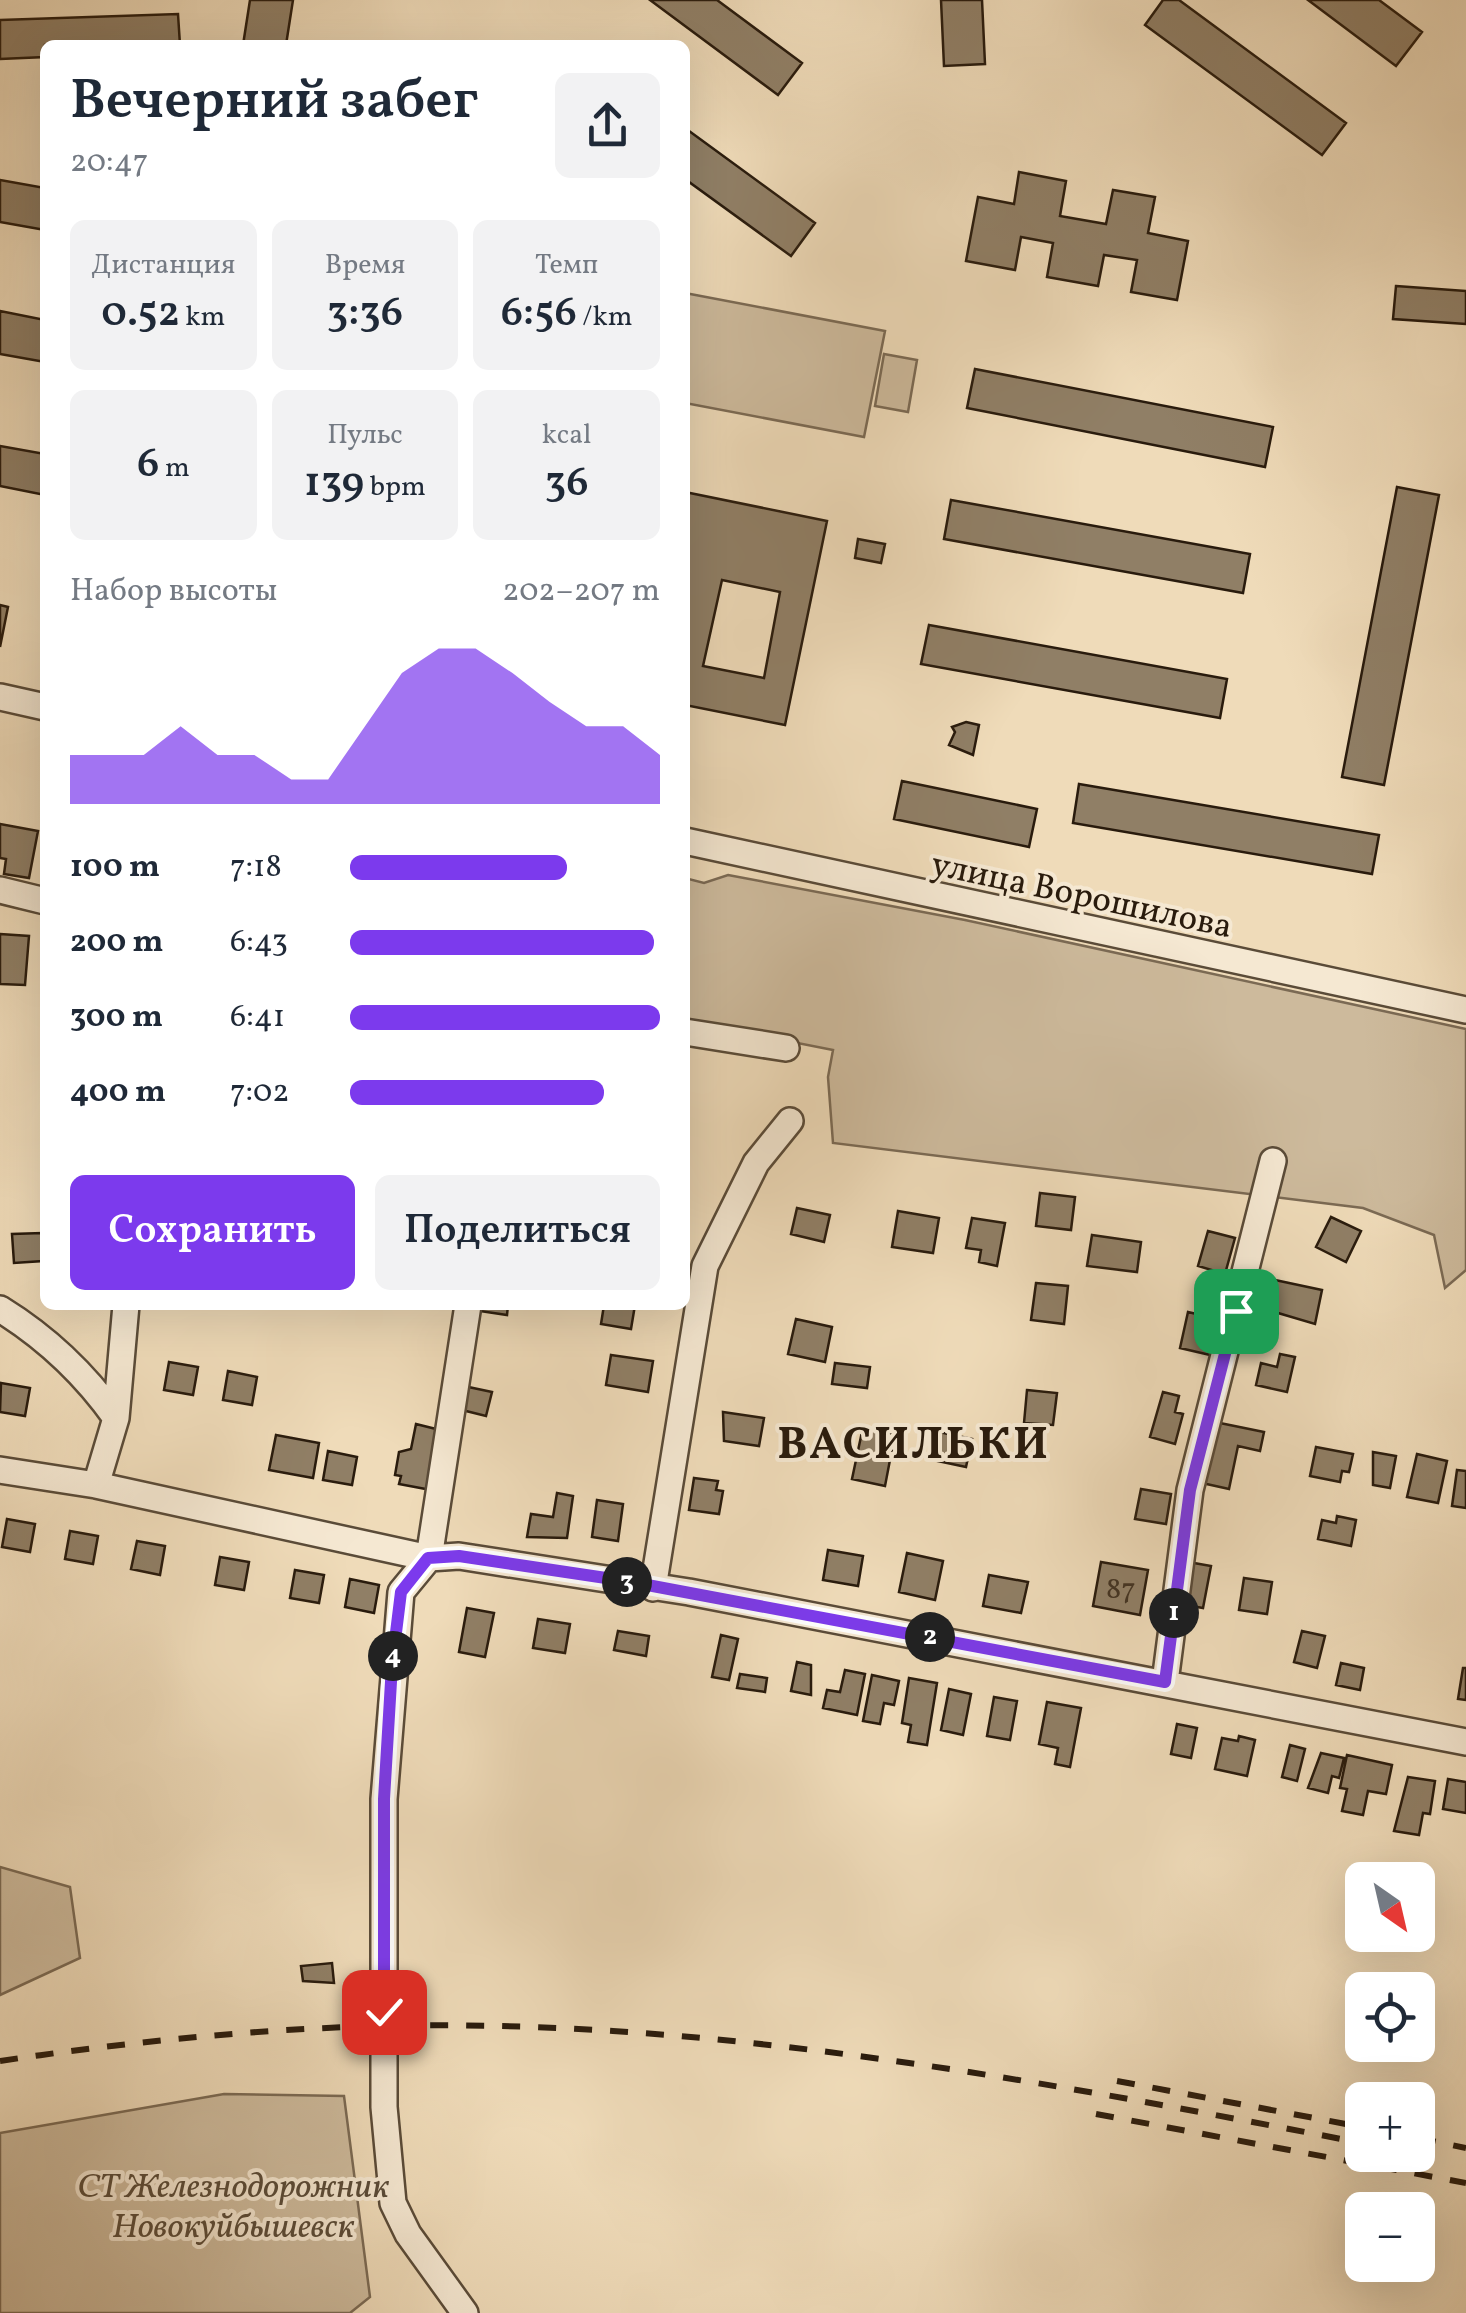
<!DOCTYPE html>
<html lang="ru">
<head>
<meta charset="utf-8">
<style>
  body { margin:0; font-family:Vollkorn,serif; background:#f2f2f3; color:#1f2937; height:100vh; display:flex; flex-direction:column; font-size:38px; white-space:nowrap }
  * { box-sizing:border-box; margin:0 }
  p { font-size:32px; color:#747a83 }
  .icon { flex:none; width:55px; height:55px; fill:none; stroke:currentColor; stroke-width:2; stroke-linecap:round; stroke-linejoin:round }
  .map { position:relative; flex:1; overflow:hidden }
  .sheet { position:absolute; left:40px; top:40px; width:650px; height:1270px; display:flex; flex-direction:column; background:#fff; border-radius:15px; box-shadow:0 10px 40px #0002 }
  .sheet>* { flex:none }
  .needle { width:65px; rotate:146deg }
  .tools { position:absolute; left:1345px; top:1862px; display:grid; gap:20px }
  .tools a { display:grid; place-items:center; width:90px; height:90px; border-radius:15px; background:#fff; box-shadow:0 10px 40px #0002; font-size:50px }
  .pin { position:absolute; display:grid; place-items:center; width:85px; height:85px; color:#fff; margin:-42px; border-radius:20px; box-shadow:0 5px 15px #0006 }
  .km { position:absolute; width:50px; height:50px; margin:-25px; border-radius:50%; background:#222; color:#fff; font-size:28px; line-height:50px; text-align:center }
  .round { display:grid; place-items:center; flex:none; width:105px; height:105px; border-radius:15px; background:#f2f2f3 }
  .head { display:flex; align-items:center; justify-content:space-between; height:170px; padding:0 30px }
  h1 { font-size:55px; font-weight:600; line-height:75px }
  .figures { display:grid; grid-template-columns:repeat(3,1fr); gap:15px; height:170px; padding:10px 30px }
  .figures div { display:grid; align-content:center; border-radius:15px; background:#f2f2f3; text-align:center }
  .figures b { font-size:42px; font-weight:600 }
  .figures small { font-size:28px; font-weight:400 }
  .figures p { font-size:28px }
  .chart { height:280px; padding:20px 30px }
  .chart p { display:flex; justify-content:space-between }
  .chart svg { width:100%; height:180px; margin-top:10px; fill:#7c3aed; opacity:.7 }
  .button { display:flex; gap:20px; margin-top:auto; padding:20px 30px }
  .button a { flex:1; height:115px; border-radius:15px; background:#7c3aed; color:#fff; font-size:40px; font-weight:600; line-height:115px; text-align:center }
  .button a+a { background:#f2f2f3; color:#1f2937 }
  ul { padding:0 30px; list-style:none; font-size:32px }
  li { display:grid; grid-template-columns:160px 120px 1fr; align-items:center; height:75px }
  li i { height:25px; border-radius:12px; background:#7c3aed }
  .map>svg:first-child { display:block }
  .green { fill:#cdba9c; stroke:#7b6a54; stroke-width:2.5 }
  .building { fill:#907f66; stroke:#291b0d; stroke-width:2.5; fill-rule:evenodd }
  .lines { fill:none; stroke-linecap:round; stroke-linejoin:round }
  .minor-casing { stroke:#5a4b38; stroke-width:30 }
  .minor { stroke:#f5e8d2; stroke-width:25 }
  .rail { stroke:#291b0d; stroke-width:6; stroke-dasharray:18 18; stroke-linecap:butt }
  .route-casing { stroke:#fff; stroke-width:20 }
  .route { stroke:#7c3aed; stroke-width:12 }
  .labels { text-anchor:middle; stroke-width:8; stroke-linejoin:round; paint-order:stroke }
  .number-label { font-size:30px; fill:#433423 }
  .street-label { font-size:35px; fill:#291b0d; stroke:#f5e8d2 }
  .park-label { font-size:35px; font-style:italic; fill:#5a4b38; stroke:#f5e8d2 }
  .district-label { font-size:45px; font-weight:bold; letter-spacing:2.5px; fill:#291b0d; stroke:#f5e8d2 }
</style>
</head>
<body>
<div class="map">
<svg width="1466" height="2313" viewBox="0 0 1466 2313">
  <rect width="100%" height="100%" fill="#efdbb9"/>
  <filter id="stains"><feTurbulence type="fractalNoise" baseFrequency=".002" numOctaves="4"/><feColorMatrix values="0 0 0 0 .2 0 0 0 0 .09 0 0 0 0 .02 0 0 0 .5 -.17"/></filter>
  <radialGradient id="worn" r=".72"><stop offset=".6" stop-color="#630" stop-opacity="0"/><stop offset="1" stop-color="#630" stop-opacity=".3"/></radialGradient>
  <!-- green -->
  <path class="green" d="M 685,293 L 885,331 L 864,437 L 685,403 Z
    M 884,354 L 917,360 L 908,412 L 875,406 Z
    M 728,875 L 965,920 L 1466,1029 L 1466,1270 L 1445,1288 L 1434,1235 L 1363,1208 L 833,1143 L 828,1077 L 833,1050 L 685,1021 L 685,878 L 704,883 Z
    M 0,1867 L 70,1887 L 80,1958 L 0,1995 Z
    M 224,2094 L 344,2096 L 370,2297 L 350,2313 L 0,2313 L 0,2133 Z"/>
  <!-- building -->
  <path class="building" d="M 250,0 L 293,0 L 286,45 L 243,45 Z
    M 650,0 L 717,0 L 802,63 L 778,95 Z
    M 941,0 L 982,0 L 985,64 L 944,66 Z
    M 1163,0 L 1179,0 L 1346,123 L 1322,155 L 1145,25 Z
    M 1308,0 L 1379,0 L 1422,32 L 1396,66 Z
    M 178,14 L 180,45 L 45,45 L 45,57 L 0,59 L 0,20 Z
    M 685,128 L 815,223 L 791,256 L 685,179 Z
    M 1019,172 L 1066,181 L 1060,216 L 1106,224 L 1113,190 L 1155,197 L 1148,233 L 1188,241 L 1177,300 L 1131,292 L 1137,260 L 1104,255 L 1098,286 L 1047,277 L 1053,243 L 1021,237 L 1015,270 L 966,261 L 978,197 L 1014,204 Z
    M 0,180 L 45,188 L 45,230 L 0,222 Z
    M 1396,286 L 1466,291 L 1466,324 L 1393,319 Z
    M 0,311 L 45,320 L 45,362 L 0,354 Z
    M 975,369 L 1273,427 L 1265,467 L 967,408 Z
    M 0,446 L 45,454 L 45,495 L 0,486 Z
    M 1397,487 L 1439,495 L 1384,785 L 1342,777 Z
    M 685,492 L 827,521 L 785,725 L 685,705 ZM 722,580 L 780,592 L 764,678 L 703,666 Z
    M 951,500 L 1250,554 L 1243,593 L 944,539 Z
    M 858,539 L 885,544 L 881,563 L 855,558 Z
    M 0,605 L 8,607 L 0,647 Z
    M 929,625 L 1227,679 L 1220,718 L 921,664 Z
    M 966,722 L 979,725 L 973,755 L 949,745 L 955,732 L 952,727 Z
    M 902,781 L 1037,809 L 1029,847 L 894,819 Z
    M 1079,784 L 1379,835 L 1372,874 L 1073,823 Z
    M 0,824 L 38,831 L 29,878 L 4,874 L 6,859 L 0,858 Z
    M 0,934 L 29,936 L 25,985 L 0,984 Z
    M 1040,1193 L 1075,1197 L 1071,1230 L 1036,1226 Z
    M 797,1208 L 830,1215 L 824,1242 L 791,1234 Z
    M 898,1211 L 939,1218 L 933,1253 L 892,1247 Z
    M 1331,1217 L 1361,1231 L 1346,1262 L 1316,1247 Z
    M 972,1218 L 1005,1223 L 997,1266 L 979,1262 L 981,1250 L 966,1248 Z
    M 1208,1231 L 1235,1238 L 1225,1274 L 1198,1266 Z
    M 42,1233 L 43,1261 L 14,1263 L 12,1234 Z
    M 1092,1235 L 1141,1242 L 1137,1272 L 1087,1266 Z
    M 1275,1280 L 1322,1290 L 1315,1324 L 1268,1310 Z
    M 1036,1283 L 1068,1286 L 1064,1324 L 1031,1320 Z
    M 473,1305 L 508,1305 L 507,1315 L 473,1310 Z
    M 604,1305 L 635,1305 L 631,1329 L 601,1324 Z
    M 1188,1312 L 1218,1319 L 1210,1355 L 1180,1348 Z
    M 796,1319 L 832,1327 L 825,1362 L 788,1354 Z
    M 1280,1354 L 1295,1357 L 1287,1392 L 1256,1385 L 1261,1363 L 1277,1367 Z
    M 611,1355 L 653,1361 L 648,1392 L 606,1385 Z
    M 169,1362 L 198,1367 L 193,1395 L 164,1390 Z
    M 835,1363 L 870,1367 L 867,1388 L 832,1384 Z
    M 228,1371 L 257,1377 L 252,1405 L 223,1400 Z
    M 1,1383 L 30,1388 L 25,1416 L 0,1412 Z
    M 459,1385 L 492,1392 L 486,1416 L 454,1408 Z
    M 1027,1390 L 1057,1393 L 1053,1425 L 1024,1423 Z
    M 1163,1392 L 1179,1396 L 1175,1412 L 1183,1414 L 1175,1444 L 1150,1437 Z
    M 723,1412 L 764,1418 L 759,1446 L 724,1441 Z
    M 1215,1422 L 1264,1432 L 1260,1451 L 1238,1446 L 1229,1489 L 1202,1483 Z
    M 416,1424 L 440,1430 L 431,1490 L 399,1484 L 401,1476 L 395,1475 L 399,1452 L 411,1449 Z
    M 863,1427 L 895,1434 L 885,1486 L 852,1479 Z
    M 939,1432 L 972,1439 L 966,1467 L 933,1460 Z
    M 276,1435 L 319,1443 L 313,1478 L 269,1470 Z
    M 1316,1447 L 1353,1454 L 1349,1472 L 1342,1471 L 1340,1482 L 1310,1476 Z
    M 328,1451 L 357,1457 L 352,1485 L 323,1480 Z
    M 1373,1452 L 1396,1456 L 1390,1488 L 1373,1485 Z
    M 1417,1454 L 1447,1461 L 1438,1503 L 1407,1497 Z
    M 1457,1470 L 1466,1471 L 1466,1508 L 1452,1506 Z
    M 694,1478 L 718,1481 L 716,1490 L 723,1491 L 719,1514 L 689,1510 Z
    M 1141,1489 L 1171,1494 L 1166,1524 L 1135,1519 Z
    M 557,1493 L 573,1496 L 567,1538 L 527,1537 L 531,1514 L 553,1517 Z
    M 597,1500 L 623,1504 L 618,1541 L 592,1537 Z
    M 1337,1516 L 1356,1520 L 1351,1546 L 1318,1539 L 1322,1520 L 1336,1523 Z
    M 7,1519 L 35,1524 L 30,1552 L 2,1547 Z
    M 70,1531 L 98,1536 L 93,1564 L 65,1559 Z
    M 137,1541 L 165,1546 L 160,1575 L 131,1569 Z
    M 828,1550 L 863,1556 L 858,1586 L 823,1580 Z
    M 907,1553 L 943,1561 L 935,1600 L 899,1592 Z
    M 220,1557 L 249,1562 L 244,1590 L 215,1585 Z
    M 1101,1562 L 1148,1570 L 1140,1615 L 1093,1606 Z
    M 1194,1563 L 1211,1566 L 1203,1608 L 1186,1605 Z
    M 295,1570 L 324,1575 L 319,1603 L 290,1598 Z
    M 989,1575 L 1028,1582 L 1021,1613 L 983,1606 Z
    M 1244,1578 L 1272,1582 L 1267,1614 L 1239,1610 Z
    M 350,1579 L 379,1585 L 374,1613 L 345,1607 Z
    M 467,1608 L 494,1613 L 485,1657 L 459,1652 Z
    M 538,1619 L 570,1624 L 565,1653 L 533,1648 Z
    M 618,1631 L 649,1636 L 646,1656 L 614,1650 Z
    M 1302,1631 L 1325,1636 L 1317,1668 L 1294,1662 Z
    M 721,1635 L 738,1639 L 729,1680 L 712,1677 Z
    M 797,1662 L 811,1665 L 811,1695 L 791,1691 Z
    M 1341,1663 L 1364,1668 L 1360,1690 L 1336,1685 Z
    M 1463,1668 L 1466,1668 L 1466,1700 L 1458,1699 Z
    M 845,1670 L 865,1674 L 857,1715 L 823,1708 L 827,1690 L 840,1692 Z
    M 740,1674 L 767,1678 L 765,1692 L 737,1688 Z
    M 872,1675 L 899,1681 L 894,1705 L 884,1703 L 880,1724 L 863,1721 Z
    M 909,1678 L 937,1683 L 927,1745 L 908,1742 L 911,1725 L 902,1723 Z
    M 949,1689 L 971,1694 L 963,1735 L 941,1730 Z
    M 994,1697 L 1017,1701 L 1010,1740 L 987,1736 Z
    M 1047,1702 L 1081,1708 L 1070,1767 L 1055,1764 L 1058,1748 L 1039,1744 Z
    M 1177,1724 L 1197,1728 L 1191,1758 L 1171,1754 Z
    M 1239,1736 L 1255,1740 L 1247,1776 L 1215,1769 L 1222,1738 L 1238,1741 Z
    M 1290,1745 L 1305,1749 L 1297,1781 L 1282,1777 Z
    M 1321,1753 L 1344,1758 L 1339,1778 L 1332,1776 L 1328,1793 L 1308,1788 Z
    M 1347,1755 L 1392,1765 L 1386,1794 L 1368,1791 L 1363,1815 L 1342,1811 L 1347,1789 L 1340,1788 Z
    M 1408,1777 L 1435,1781 L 1430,1814 L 1423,1813 L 1419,1835 L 1394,1831 Z
    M 1448,1779 L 1466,1782 L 1466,1813 L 1443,1809 Z
    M 332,1963 L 334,1983 L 303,1981 L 301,1966 Z"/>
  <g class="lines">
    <defs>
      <path id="minor" d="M 0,697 L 45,707
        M 685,841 L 1466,1010
        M 0,890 L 45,901
        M 685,1032 L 786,1048
        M 0,1309 C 47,1338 84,1373 116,1418
        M 0,1470 L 96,1485 L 429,1558 L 459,1556 L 689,1592 L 1466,1742
        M 96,1485 L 116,1418 L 126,1305
        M 653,1588 L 705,1266 L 756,1163 L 790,1121
        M 1165,1682 L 1190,1490 L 1273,1161
        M 465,2313 L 408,2234 L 393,2203 L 384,2107 L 384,1799 L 401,1592 L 429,1558 L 468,1305"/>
    </defs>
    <!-- minor casing -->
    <use href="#minor" class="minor-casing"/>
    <!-- minor -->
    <use href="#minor" class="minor"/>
    <!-- rail -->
    <path class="rail" d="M 0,2061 C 127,2042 255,2029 383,2026 C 713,2018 1040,2081 1362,2143
      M 1117,2081 L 1362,2127
      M 1096,2114 L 1466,2183
      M 1418,2138 L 1466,2148"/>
  </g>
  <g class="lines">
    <defs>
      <path id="route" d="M 384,2012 L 384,1799 L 392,1665 L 401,1592 L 428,1558 L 459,1556 L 626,1581 L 1165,1682 L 1190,1490 L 1236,1311"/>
    </defs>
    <!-- route casing -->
    <use href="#route" class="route-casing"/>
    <!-- route -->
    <use href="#route" class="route"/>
  </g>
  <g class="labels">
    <!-- number labels -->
    <g class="number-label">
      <text x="1121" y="1598">87</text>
    </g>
    <!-- street labels -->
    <g class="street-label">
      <text transform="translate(1082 894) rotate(12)" y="12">улица Ворошилова</text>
    </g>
    <!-- park labels -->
    <g class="park-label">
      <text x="233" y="2197">СТ Железнодорожник<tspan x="233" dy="40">Новокуйбышевск</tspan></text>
    </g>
    <!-- district labels -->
    <g class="district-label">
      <text x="914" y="1458">ВАСИЛЬКИ</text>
    </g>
  </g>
  <rect width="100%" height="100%" filter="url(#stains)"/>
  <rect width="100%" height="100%" fill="url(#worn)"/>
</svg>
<div class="tools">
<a><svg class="needle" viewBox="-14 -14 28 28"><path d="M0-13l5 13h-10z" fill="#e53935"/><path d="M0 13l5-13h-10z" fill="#747a83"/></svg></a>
<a><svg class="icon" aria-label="locate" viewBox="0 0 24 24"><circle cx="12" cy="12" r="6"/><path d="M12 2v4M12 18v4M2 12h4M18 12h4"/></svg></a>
<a>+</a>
<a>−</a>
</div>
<div class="pin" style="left:1236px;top:1311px;background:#1e9e55"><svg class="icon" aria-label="arrive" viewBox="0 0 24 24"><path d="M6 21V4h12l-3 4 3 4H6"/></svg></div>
<div class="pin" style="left:384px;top:2012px;background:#d93025"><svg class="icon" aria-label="check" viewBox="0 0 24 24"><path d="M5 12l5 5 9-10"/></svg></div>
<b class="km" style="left:1174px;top:1613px">1</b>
<b class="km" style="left:930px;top:1637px">2</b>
<b class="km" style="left:627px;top:1582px">3</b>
<b class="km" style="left:393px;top:1656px">4</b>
<section class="sheet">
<div class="head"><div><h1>Вечерний забег</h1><p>20:47</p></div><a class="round"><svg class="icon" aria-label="share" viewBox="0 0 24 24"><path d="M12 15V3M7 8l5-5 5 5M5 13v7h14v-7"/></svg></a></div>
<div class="figures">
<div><p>Дистанция</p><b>0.52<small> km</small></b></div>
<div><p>Время</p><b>3:36</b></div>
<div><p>Темп</p><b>6:56<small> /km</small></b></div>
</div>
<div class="figures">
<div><b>6<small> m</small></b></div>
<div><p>Пульс</p><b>139<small> bpm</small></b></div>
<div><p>kcal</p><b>36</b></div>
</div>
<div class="chart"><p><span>Набор высоты</span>202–207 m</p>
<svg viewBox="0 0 160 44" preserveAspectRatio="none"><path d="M0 44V32L10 32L20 32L30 25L40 32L50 32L60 38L70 38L80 25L90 12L100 6L110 6L120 12L130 19L140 25L150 25L160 32V44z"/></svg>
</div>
<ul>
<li><b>100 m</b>7:18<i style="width:70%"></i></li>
<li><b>200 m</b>6:43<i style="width:98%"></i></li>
<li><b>300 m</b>6:41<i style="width:100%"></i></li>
<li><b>400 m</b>7:02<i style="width:82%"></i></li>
</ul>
<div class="button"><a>Сохранить</a><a>Поделиться</a></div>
</section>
</div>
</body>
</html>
